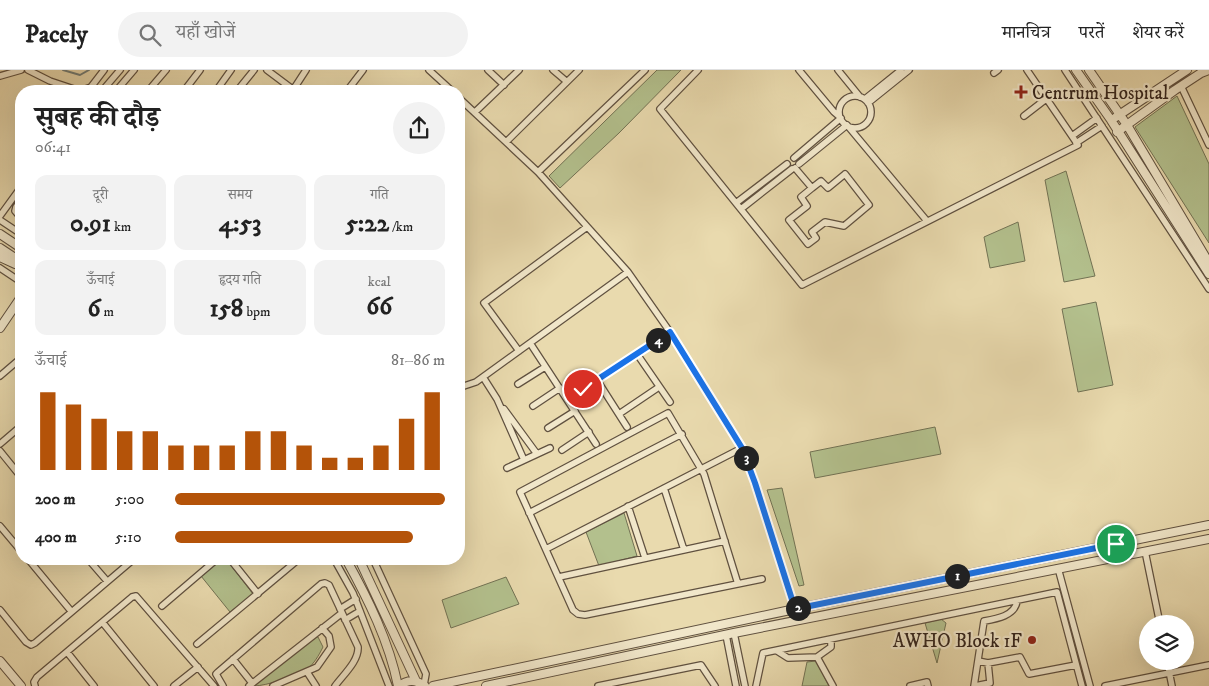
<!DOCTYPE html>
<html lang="hi">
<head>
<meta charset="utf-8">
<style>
  body { margin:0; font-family:"IM FELL DW Pica","Noto Serif Devanagari",serif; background:#f2f2f2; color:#222; height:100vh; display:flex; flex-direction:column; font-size:19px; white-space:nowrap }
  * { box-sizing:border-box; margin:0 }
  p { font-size:16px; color:#767676 }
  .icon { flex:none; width:28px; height:28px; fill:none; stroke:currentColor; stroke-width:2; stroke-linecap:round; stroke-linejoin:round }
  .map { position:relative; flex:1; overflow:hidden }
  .drawer { position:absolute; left:15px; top:15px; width:450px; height:480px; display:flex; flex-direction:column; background:#fff; border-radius:20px; box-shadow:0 5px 20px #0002 }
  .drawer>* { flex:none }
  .controls { position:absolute; left:1139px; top:545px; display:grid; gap:10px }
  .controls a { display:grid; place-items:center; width:55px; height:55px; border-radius:50%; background:#fff; box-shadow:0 5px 20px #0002; font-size:25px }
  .pin { position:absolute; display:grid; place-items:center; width:42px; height:42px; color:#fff; margin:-21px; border:2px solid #fff; border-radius:50%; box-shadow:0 1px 5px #0007 }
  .km { position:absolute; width:25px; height:25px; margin:-12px; border-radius:50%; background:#222; color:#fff; font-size:14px; line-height:25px; text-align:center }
  .round { display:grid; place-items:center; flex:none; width:52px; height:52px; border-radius:26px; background:#f2f2f2 }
  .summary { display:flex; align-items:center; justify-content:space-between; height:85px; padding:0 20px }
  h1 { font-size:28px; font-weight:700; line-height:38px }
  .metrics { display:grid; grid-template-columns:repeat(3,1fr); gap:8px; height:85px; padding:5px 20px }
  .metrics div { display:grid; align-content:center; border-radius:12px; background:#f2f2f2; text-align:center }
  .metrics b { font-size:25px; font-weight:700 }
  .metrics small { font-size:14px; font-weight:400 }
  .metrics p { font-size:14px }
  .chart { height:140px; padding:10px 20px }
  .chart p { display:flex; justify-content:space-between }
  .chart svg { width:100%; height:90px; margin-top:5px; stroke:#b45309; stroke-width:6 }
  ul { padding:0 20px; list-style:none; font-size:16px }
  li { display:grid; grid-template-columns:80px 60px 1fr; align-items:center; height:38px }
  li i { height:12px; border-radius:6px; background:#b45309 }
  header { display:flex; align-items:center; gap:30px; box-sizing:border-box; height:70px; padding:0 25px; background:#fff; border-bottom:1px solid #e0e0e0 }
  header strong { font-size:24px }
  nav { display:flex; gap:28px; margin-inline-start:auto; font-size:18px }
  .search { width:350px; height:45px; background:#f2f2f2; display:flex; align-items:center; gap:12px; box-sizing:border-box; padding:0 18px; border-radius:28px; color:#767676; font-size:19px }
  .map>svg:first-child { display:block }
  .green { fill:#b3c08d; stroke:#727254 }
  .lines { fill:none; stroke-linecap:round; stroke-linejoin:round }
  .stream { stroke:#707d77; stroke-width:2 }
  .minor-casing { stroke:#605140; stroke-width:8 }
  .tertiary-casing { stroke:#605140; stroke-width:10 }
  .minor { stroke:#f1e7ca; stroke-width:5.5 }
  .tertiary { stroke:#f1e7ca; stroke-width:8 }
  .route-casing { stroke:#fff; stroke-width:10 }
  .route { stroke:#1a73e8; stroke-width:6 }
  .poi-dot { fill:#8f2418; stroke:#f1e7ca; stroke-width:2 }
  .labels { text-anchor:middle; stroke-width:4.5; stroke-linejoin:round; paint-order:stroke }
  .poi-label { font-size:19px; fill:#32231c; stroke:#f1e7ca; text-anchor:start }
</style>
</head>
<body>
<header>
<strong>Pacely</strong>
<div class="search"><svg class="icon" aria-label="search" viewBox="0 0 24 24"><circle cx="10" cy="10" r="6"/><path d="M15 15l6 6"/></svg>यहाँ खोजें</div>
<nav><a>मानचित्र</a><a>परतें</a><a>शेयर करें</a></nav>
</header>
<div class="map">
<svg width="1209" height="616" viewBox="0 0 1209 616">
  <rect width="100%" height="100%" fill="#e9daae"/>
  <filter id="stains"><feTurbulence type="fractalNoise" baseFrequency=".004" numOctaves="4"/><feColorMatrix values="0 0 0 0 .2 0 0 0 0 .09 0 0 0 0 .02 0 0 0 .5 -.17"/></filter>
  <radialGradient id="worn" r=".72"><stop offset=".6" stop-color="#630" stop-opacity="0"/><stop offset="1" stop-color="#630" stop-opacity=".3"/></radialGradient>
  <!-- green -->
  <path class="green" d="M 657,0 L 681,0 L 619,63 L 560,118 L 549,106 Z
    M 1177,26 L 1209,94 L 1209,173 L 1135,57 Z
    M 1066,101 L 1095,206 L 1064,212 L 1045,110 Z
    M 1018,152 L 1025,191 L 990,198 L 984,167 Z
    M 1096,232 L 1113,315 L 1078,322 L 1062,239 Z
    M 935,357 L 941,384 L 815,408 L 810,382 Z
    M 782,418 L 804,515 L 799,516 L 767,420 Z
    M 624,443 L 637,486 L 599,496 L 586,462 Z
    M 223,489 L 226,489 L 253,524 L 230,542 L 201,506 Z
    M 506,507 L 519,534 L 451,558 L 442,530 Z
    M 941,549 L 946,553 L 937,593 L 925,553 Z
    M 313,567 L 318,567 L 323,577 C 319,585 314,594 307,599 C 296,606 266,616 254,616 L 254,614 Z
    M 816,591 L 829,616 L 802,616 L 807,592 Z"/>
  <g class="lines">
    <!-- stream -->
    <path class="stream" d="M 63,0 L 80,5 L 89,0"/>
    <defs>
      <path id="minor" d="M 28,0 L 50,11 L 80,21
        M 267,0 L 295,21
        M 429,0 L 452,21
        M 488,0 L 504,15
        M 553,0 L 566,11
        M 698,0 L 660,39 L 802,215 L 1078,75 L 1027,0
        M 838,0 L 860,27
        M 1065,0 L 1209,219
        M 994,3 L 998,0
        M 0,6 L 21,0
        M 121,16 L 128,21
        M 1181,16 L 1209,75
        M 293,20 L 306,0
        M 80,21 L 91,17 L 104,0
        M 102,21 L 120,0
        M 116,21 L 134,0
        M 148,21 L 166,0
        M 184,21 L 200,0
        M 216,21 L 231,0
        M 237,21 L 254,0
        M 347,21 L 363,0
        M839 42a16 16 0 1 1 32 0a16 16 0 1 1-32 0Z
        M 459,28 L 538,102 L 628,202 L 670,262 L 742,378 L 755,413 L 798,550
        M 865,29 L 901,0
        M 868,33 L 909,0
        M 475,42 L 519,0
        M 1024,46 L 1046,29
        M 1072,66 L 1097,48
        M 506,72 L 579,0
        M 1076,73 L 1102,56
        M 794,88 L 841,48 L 834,42 L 799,0
        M 799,94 L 847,55 L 927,151
        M 795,98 L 812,118 L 801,127 L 807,136 L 789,150 L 808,174 L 816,168 L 812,162 L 825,152 L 844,156 L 869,135 L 845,104 L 828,118 L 821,111 L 812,118
        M 538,102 L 645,0
        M 21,131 L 16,137 L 15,141 L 21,148
        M 736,133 L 787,94
        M 741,139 L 792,99
        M 0,146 L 21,117
        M 0,150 L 21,164
        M 0,198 L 21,212
        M 530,273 L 596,374
        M 519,281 L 484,233 L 587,157
        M 637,284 L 670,332
        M 0,306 L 21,288
        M 483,307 L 497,329 L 524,390
        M 597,310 L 627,357
        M 518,314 L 545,297
        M 459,316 L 464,316 L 476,312 L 628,202
        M 583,319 L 670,262
        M 533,336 L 560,318
        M 504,339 L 537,384
        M 619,344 L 659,317
        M 548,358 L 575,341
        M 0,374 L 21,356
        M 562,380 L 589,362
        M 0,381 L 21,407
        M 507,398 L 550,378
        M 664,418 L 684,480
        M 628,436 L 645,488
        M 529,443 L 682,364
        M 0,456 L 21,481
        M 546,479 L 742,378
        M 1145,481 L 1160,554
        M 28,489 L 71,541
        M 88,489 L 107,511
        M 230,489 L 258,524
        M 334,489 L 353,523 L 389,616
        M 373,489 L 426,604 L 424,615
        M 1058,498 L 1090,616
        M 559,507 L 725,471
        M 738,514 L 704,404 L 668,343 L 520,422 L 573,540 L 578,544 L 585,545 L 762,509
        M 162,536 L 217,489
        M 340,539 L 356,529
        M 0,540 L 26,572 L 31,575 L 35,573 L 134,489
        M 345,550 L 360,541
        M 103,553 L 154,616
        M 734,563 L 745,616
        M 726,565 L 736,616
        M 831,569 L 831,577 L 817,587 L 833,616
        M 197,574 L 299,489
        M 777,581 L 788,588 L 817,587
        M 67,582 L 94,616
        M 233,589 L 252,613
        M 978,591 L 988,593 L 1020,587 L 1029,604 L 1076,595
        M 1167,591 L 1172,616
        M 307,602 L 316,616
        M 35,616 L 34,612 L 37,607 L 132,527 L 136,526 L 214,616
        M 174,616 L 198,597
        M 223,616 L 216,604 L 218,602 L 321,514 L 325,513 L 329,515 L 358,577 C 359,591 343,605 335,616
        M 249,616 L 342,543
        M 273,616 L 317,597 L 331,577 L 329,566 L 322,558
        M 598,616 L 701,595 L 715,616
        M 756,616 L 763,583 L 1057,522 L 1082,616
        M 910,616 L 927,612 L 928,616
        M 974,616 L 984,551 C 996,549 1015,546 1017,531
        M 975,616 L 990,613 L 988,593
        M 1105,616 L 1209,595"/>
      <path id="tertiary" d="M 1076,0 L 1111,50 L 1209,204
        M 1089,0 L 1127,55 L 1209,193
        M 1116,47 L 1187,0
        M 1117,62 L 1175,20 L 1201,3 L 1209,0
        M 0,164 L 21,178
        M 0,178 L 21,192
        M 0,187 L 15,194 L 21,195
        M 0,258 L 21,227
        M 346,489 C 368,529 389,571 398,616
        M 359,489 L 416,611
        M 0,591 L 21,616
        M 399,616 C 408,609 416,610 425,616
        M 433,616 L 795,539 L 1209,455
        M 486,616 L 734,563 L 1209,469"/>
    </defs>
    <!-- minor casing -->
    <use href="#minor" class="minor-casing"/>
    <!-- tertiary casing -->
    <use href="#tertiary" class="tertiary-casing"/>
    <!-- minor -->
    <use href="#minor" class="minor"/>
    <!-- tertiary -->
    <use href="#tertiary" class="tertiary"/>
  </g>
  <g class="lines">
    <defs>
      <path id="route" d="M 583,319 L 670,262 L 742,378 L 755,413 L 795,539 L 1116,474"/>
    </defs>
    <!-- route casing -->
    <use href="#route" class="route-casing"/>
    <!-- route -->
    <use href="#route" class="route"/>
  </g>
  <!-- markers -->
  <g class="poi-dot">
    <path d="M1018.5 14.5h5v5h5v5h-5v5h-5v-5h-5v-5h5z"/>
    <circle cx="1032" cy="570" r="5"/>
  </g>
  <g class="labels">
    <!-- poi labels -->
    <g class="poi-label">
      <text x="1032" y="29">Centrum Hospital</text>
      <text x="1022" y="577" text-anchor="end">AWHO Block 1F</text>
    </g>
  </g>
  <rect width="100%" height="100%" filter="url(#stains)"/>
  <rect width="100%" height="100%" fill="url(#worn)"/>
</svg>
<div class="controls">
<a><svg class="icon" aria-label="layers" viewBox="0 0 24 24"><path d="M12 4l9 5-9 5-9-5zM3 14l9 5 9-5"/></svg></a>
</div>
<div class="pin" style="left:1116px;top:474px;background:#1e9e55"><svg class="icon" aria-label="arrive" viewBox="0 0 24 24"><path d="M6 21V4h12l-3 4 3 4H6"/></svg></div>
<div class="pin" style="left:583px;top:319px;background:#d93025"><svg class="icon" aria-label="check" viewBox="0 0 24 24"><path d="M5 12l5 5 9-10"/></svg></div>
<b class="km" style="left:957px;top:506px">1</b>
<b class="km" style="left:798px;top:538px">2</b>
<b class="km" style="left:746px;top:388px">3</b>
<b class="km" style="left:658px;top:270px">4</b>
<section class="drawer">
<div class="summary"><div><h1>सुबह की दौड़</h1><p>06:41</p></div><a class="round"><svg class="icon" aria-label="share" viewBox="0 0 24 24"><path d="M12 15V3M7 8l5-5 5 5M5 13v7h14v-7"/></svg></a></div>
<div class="metrics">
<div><p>दूरी</p><b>0.91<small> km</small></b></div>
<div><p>समय</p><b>4:53</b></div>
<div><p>गति</p><b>5:22<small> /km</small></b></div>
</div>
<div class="metrics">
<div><p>ऊँचाई</p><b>6<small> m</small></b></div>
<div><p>हृदय गति</p><b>158<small> bpm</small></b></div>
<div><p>kcal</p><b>66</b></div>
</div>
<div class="chart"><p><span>ऊँचाई</span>81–86 m</p>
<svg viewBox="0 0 160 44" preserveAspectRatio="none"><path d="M5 44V6M15 44V12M25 44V19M35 44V25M45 44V25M55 44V32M65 44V32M75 44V32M85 44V25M95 44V25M105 44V32M115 44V38M125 44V38M135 44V32M145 44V19M155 44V6"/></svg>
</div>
<ul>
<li><b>200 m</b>5:00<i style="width:100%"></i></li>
<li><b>400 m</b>5:10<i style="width:88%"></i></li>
</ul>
</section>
</div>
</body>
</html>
